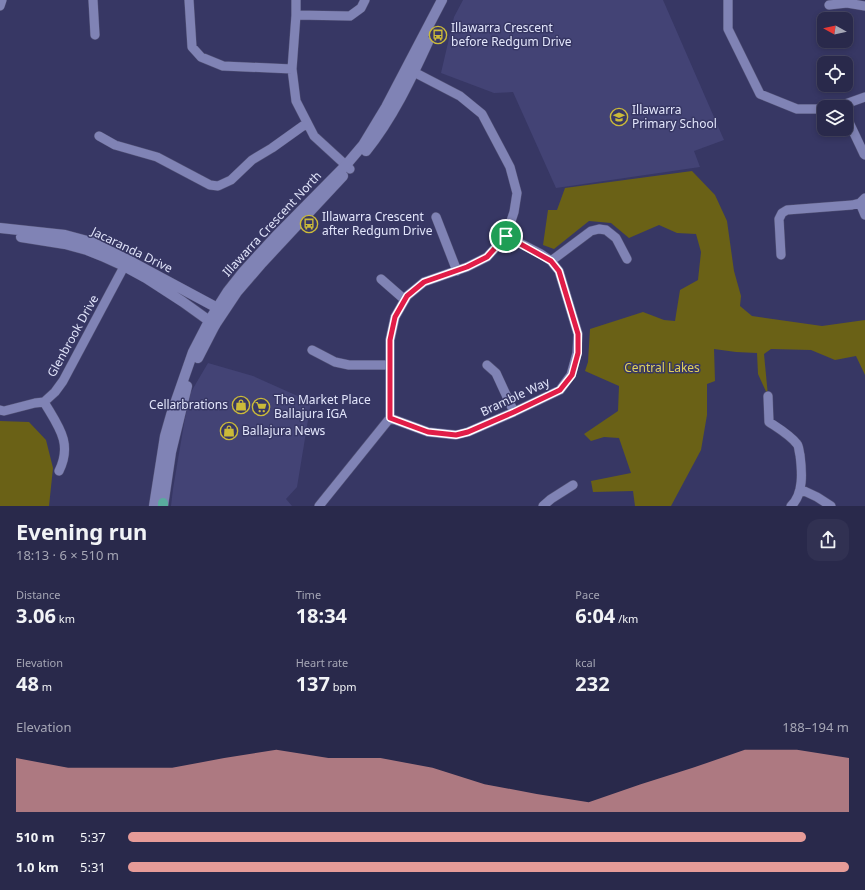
<!DOCTYPE html>
<html lang="en">
<head>
<meta charset="utf-8">
<style>
  body { margin:0; font-family:"Noto Sans",sans-serif; background:#313152; color:#f1f3f6; height:100vh; display:flex; flex-direction:column; font-size:15px; white-space:nowrap }
  * { box-sizing:border-box; margin:0 }
  p { font-size:13px; color:#a5a6b5 }
  .icon { flex:none; width:22px; height:22px; fill:none; stroke:currentColor; stroke-width:2; stroke-linecap:round; stroke-linejoin:round }
  .map { position:relative; height:506px; overflow:hidden }
  .sheet { display:flex; flex-direction:column; background:#29294b; flex:1 }
  .sheet>* { flex:none }
  .needle { width:26px; rotate:278deg }
  .fabs { position:absolute; left:817px; top:12px; display:grid; gap:8px }
  .fabs a { display:grid; place-items:center; width:36px; height:36px; border-radius:8px; background:#29294b; box-shadow:0 2px 6px #0003,0 0 0 1px #454563; font-size:20px }
  .pin { position:absolute; display:grid; place-items:center; width:34px; height:34px; color:#fff; margin:-17px; border:2px solid #fff; border-radius:50%; box-shadow:0 1px 4px #0007 }
  .round { display:grid; place-items:center; flex:none; width:42px; height:42px; border-radius:12px; background:#313152 }
  .summary { display:flex; align-items:center; justify-content:space-between; height:68px; padding:0 16px }
  h1 { font-size:22px; font-weight:700; line-height:30px }
  .stats { display:grid; grid-template-columns:repeat(3,1fr); gap:6px; height:68px; padding:4px 16px }
  .stats div { display:grid; align-content:center }
  .stats b { font-size:20px; font-weight:700 }
  .stats small { font-size:11px; font-weight:400 }
  .stats p { font-size:11px }
  .chart { height:112px; padding:8px 16px }
  .chart p { display:flex; justify-content:space-between }
  .chart svg { width:100%; height:72px; margin-top:4px; fill:#e69b98; opacity:.7 }
  ul { padding:0 16px; list-style:none; font-size:13px }
  li { display:grid; grid-template-columns:64px 48px 1fr; align-items:center; height:30px }
  li i { height:10px; border-radius:5px; background:#e69b98 }
  .map>svg:first-child { display:block }
  .built { fill:#434375 }
  .green { fill:#6a6116 }
  .lines { fill:none; stroke-linecap:round; stroke-linejoin:round }
  .minor-casing { stroke:#525276; stroke-width:10 }
  .tertiary-casing { stroke:#525276; stroke-width:11 }
  .secondary-casing { stroke:#525276; stroke-width:11 }
  .primary-casing { stroke:#525276; stroke-width:11 }
  .minor { stroke:#8083b5; stroke-width:9 }
  .tertiary { stroke:#8083b5; stroke-width:10 }
  .secondary { stroke:#8083b5; stroke-width:10 }
  .primary { stroke:#5aab9e; stroke-width:10 }
  .route-casing { stroke:#fff; stroke-width:8 }
  .route { stroke:#e11d48; stroke-width:5 }
  .labels { text-anchor:middle; stroke-width:3; stroke-linejoin:round; paint-order:stroke }
  .poi-label { font-size:12px; fill:#e2e5fb; stroke:#373764; text-anchor:start }
  .street-label { font-size:12px; fill:#e2e5fb; stroke:#373764 }
  .park-label { font-size:12px; fill:#e2d25b; stroke:#373764 }
</style>
</head>
<body>
<div class="map">
<svg width="865" height="506" viewBox="0 0 865 506">
  <rect width="100%" height="100%" fill="#373764"/>
  <!-- built -->
  <path class="built" d="M 463,0 L 663,0 L 724,140 L 694,151 L 700,167 L 556,188 L 513,92 L 494,93 L 441,73 L 454,17 Z
    M 208,363 L 253,376 L 311,402 L 297,487 L 286,499 L 292,506 L 171,506 L 173,489 L 185,418 L 191,392 Z"/>
  <!-- green -->
  <path class="green" d="M 692,171 L 715,195 L 727,221 L 734,271 L 741,296 L 740,306 L 752,316 L 822,326 L 865,320 L 865,375 L 856,356 L 835,360 L 811,350 L 771,349 L 764,354 L 768,396 L 758,374 L 757,353 L 736,352 L 714,349 L 715,381 L 707,384 L 707,415 L 701,450 L 671,506 L 635,506 L 633,491 L 593,492 L 591,481 L 631,473 L 619,438 L 604,437 L 591,441 L 584,434 L 618,411 L 619,386 L 585,371 L 588,362 L 590,329 L 643,312 L 664,320 L 675,321 L 680,290 L 698,280 L 701,252 L 696,234 L 677,233 L 659,225 L 629,238 L 611,223 L 589,221 L 554,249 L 543,245 L 548,210 L 557,210 L 565,188 Z
    M 0,421 L 29,422 L 46,440 L 53,468 L 49,506 L 0,506 Z"/>
  <g class="lines">
    <defs>
      <path id="minor" d="M 93,0 L 95,35
        M 189,0 L 192,47 L 201,57 L 223,66 L 292,69
        M 296,0 L 296,15 L 292,69 L 296,101 L 314,136 L 350,169
        M 728,0 L 728,29 L 760,94 L 797,109 L 824,109
        M 829,5 L 847,3 L 865,6
        M 0,6 L 2,0
        M 296,15 L 350,16 L 361,8 L 365,0
        M 837,107 L 865,97
        M 846,116 L 864,154 L 865,155
        M 99,136 L 115,145 L 157,157 L 210,185 L 218,186 L 231,180 L 252,160 L 272,148 L 307,123
        M 860,203 L 865,215
        M 436,217 L 457,271
        M 781,255 L 779,219 L 782,213 L 787,210 L 852,205 L 860,203 L 865,198
        M 551,261 L 591,231 L 599,229 L 606,230 L 616,238 L 627,259
        M 381,279 L 405,300
        M 312,350 L 335,362 L 349,365 L 390,365
        M 487,365 L 496,373 L 514,412
        M 768,396 L 769,422 C 778,428 790,435 797,444 C 799,446 799,452 800,455 C 802,471 804,494 791,506
        M 44,402 C 58,426 73,443 59,471
        M 0,410 L 4,411 L 35,403 L 44,402 L 55,392 L 63,381 L 127,261
        M 390,418 L 428,432 L 456,435 L 468,432 L 514,412 L 560,390 L 571,375 L 577,353 L 578,334 L 559,271 L 551,261 L 541,254 L 506,236
        M 800,489 L 817,497 L 831,506
        M 319,506 L 390,418 L 390,340 L 395,317 L 407,296 L 424,282 L 467,267 L 487,257 L 506,236 L 514,212 L 517,193 L 510,167 L 482,114 L 460,96 L 408,69
        M 543,506 L 551,499 L 573,485"/>
      <path id="tertiary" d="M 0,228 L 65,235 L 91,242 L 128,260 L 223,311
        M 21,237 L 65,244 L 87,250 L 102,256 L 124,266 L 146,278 L 183,302 L 215,325"/>
      <path id="secondary" d="M 366,151 C 392,119 411,79 428,42
        M 198,358 L 215,325 L 237,292 L 262,263 L 343,176
        M 154,506 L 165,436 L 171,415 L 193,352 L 209,321 L 228,291 L 243,272 L 275,237 L 346,165 L 363,145 L 386,107 L 442,0
        M 163,506 L 171,452 L 187,386"/>
      <path id="primary" d="M 163,503 L 163,506"/>
    </defs>
    <!-- minor casing -->
    <use href="#minor" class="minor-casing"/>
    <!-- tertiary casing -->
    <use href="#tertiary" class="tertiary-casing"/>
    <!-- secondary casing -->
    <use href="#secondary" class="secondary-casing"/>
    <!-- primary casing -->
    <use href="#primary" class="primary-casing"/>
    <!-- minor -->
    <use href="#minor" class="minor"/>
    <!-- tertiary -->
    <use href="#tertiary" class="tertiary"/>
    <!-- secondary -->
    <use href="#secondary" class="secondary"/>
    <!-- primary -->
    <use href="#primary" class="primary"/>
  </g>
  <g class="lines">
    <defs>
      <path id="route" d="M 506,236 L 551,261 L 559,271 L 578,334 L 578,353 L 572,375 L 560,390 L 514,412 L 468,432 L 456,435 L 428,432 L 390,418 L 390,340 L 395,317 L 407,296 L 424,282 L 467,267 L 487,257 Z"/>
    </defs>
    <!-- route casing -->
    <use href="#route" class="route-casing"/>
    <!-- route -->
    <use href="#route" class="route"/>
  </g>
  <!-- icons -->
  <defs>
    <symbol id="bus-ring" viewBox="-11 -11 22 22"><circle r="9.5" fill="#373764" stroke="#cbba39" stroke-width="1.5"/><path d="M-5-6H5V4H4V6H2V4H-2V6H-4V4H-5ZM-3.5-4V0h7V-4ZM-3.5 1.2v1.5H-2V1.2ZM2 1.2v1.5H3.5V1.2Z" fill="#cbba39"/></symbol>
    <symbol id="school-ring" viewBox="-11 -11 22 22"><circle r="9.5" fill="#373764" stroke="#cbba39" stroke-width="1.5"/><path d="M0-5L7-2L0 1L-7-2ZM-4 1L0 2.5L4 1V4Q0 6-4 4Z" fill="#cbba39"/></symbol>
    <symbol id="shop-ring" viewBox="-11 -11 22 22"><circle r="9.5" fill="#373764" stroke="#cbba39" stroke-width="1.5"/><path d="M-5-2.5h2.3a2.7 3.5 0 0 1 5.4 0H5L5.5 6h-11ZM-1.5-2.5h3a1.5 2.3 0 0 0-3 0Z" fill="#cbba39"/></symbol>
    <symbol id="supermarket-ring" viewBox="-11 -11 22 22"><circle r="9.5" fill="#373764" stroke="#cbba39" stroke-width="1.5"/><path d="M-6-5.5h2.5l.6 2H6L4.5 2H-2.5L-4.4-4H-6ZM-1.5 3.2a1.3 1.3 0 1 0 .1 0ZM3 3.2a1.3 1.3 0 1 0 .1 0Z" fill="#cbba39"/></symbol>
  </defs>
  <g fill-rule="evenodd">
    <use href="#bus-ring" x="428" y="25" width="20" height="20"/>
    <use href="#school-ring" x="609" y="107" width="20" height="20"/>
    <use href="#bus-ring" x="299" y="214" width="20" height="20"/>
    <use href="#shop-ring" x="231" y="395" width="20" height="20"/>
    <use href="#supermarket-ring" x="251" y="397" width="20" height="20"/>
    <use href="#shop-ring" x="219" y="421" width="20" height="20"/>
  </g>
  <g class="labels">
    <!-- poi labels -->
    <g class="poi-label">
      <text x="451" y="32">Illawarra Crescent<tspan x="451" dy="14">before Redgum Drive</tspan></text>
      <text x="632" y="114">Illawarra<tspan x="632" dy="14">Primary School</tspan></text>
      <text x="322" y="221">Illawarra Crescent<tspan x="322" dy="14">after Redgum Drive</tspan></text>
      <text x="274" y="404">The Market Place<tspan x="274" dy="14">Ballajura IGA</tspan></text>
      <text x="228" y="409" text-anchor="end">Cellarbrations</text>
      <text x="242" y="435">Ballajura News</text>
    </g>
    <!-- street labels -->
    <g class="street-label">
      <text transform="translate(272 224) rotate(-47)" y="4">Illawarra Crescent North</text>
      <text transform="translate(132 250) rotate(26)" y="4">Jacaranda Drive</text>
      <text transform="translate(73 336) rotate(-61)" y="4">Glenbrook Drive</text>
      <text transform="translate(515 397) rotate(-25)" y="4">Bramble Way</text>
    </g>
    <!-- park labels -->
    <g class="park-label">
      <text x="662" y="372">Central Lakes</text>
    </g>
  </g>
</svg>
<div class="fabs">
<a><svg class="needle" viewBox="-14 -14 28 28"><path d="M0-13l5 13h-10z" fill="#e53935"/><path d="M0 13l5-13h-10z" fill="#a5a6b5"/></svg></a>
<a><svg class="icon" aria-label="locate" viewBox="0 0 24 24"><circle cx="12" cy="12" r="6"/><path d="M12 2v4M12 18v4M2 12h4M18 12h4"/></svg></a>
<a><svg class="icon" aria-label="layers" viewBox="0 0 24 24"><path d="M12 4l9 5-9 5-9-5zM3 14l9 5 9-5"/></svg></a>
</div>
<div class="pin" style="left:506px;top:236px;background:#1e9e55"><svg class="icon" aria-label="arrive" viewBox="0 0 24 24"><path d="M6 21V4h12l-3 4 3 4H6"/></svg></div>
</div>
<section class="sheet">
<div class="summary"><div><h1>Evening run</h1><p>18:13 · 6 × 510 m</p></div><a class="round"><svg class="icon" aria-label="share" viewBox="0 0 24 24"><path d="M12 15V3M7 8l5-5 5 5M5 13v7h14v-7"/></svg></a></div>
<div class="stats">
<div><p>Distance</p><b>3.06<small> km</small></b></div>
<div><p>Time</p><b>18:34</b></div>
<div><p>Pace</p><b>6:04<small> /km</small></b></div>
</div>
<div class="stats">
<div><p>Elevation</p><b>48<small> m</small></b></div>
<div><p>Heart rate</p><b>137<small> bpm</small></b></div>
<div><p>kcal</p><b>232</b></div>
</div>
<div class="chart"><p><span>Elevation</span>188–194 m</p>
<svg viewBox="0 0 160 44" preserveAspectRatio="none"><path d="M0 44V11L10 17L20 17L30 17L40 11L50 6L60 11L70 11L80 17L90 27L100 33L110 38L120 27L130 17L140 6L150 6L160 11V44z"/></svg>
</div>
<ul>
<li><b>510 m</b>5:37<i style="width:94%"></i></li>
<li><b>1.0 km</b>5:31<i style="width:100%"></i></li>
</ul>
</section>
</body>
</html>
